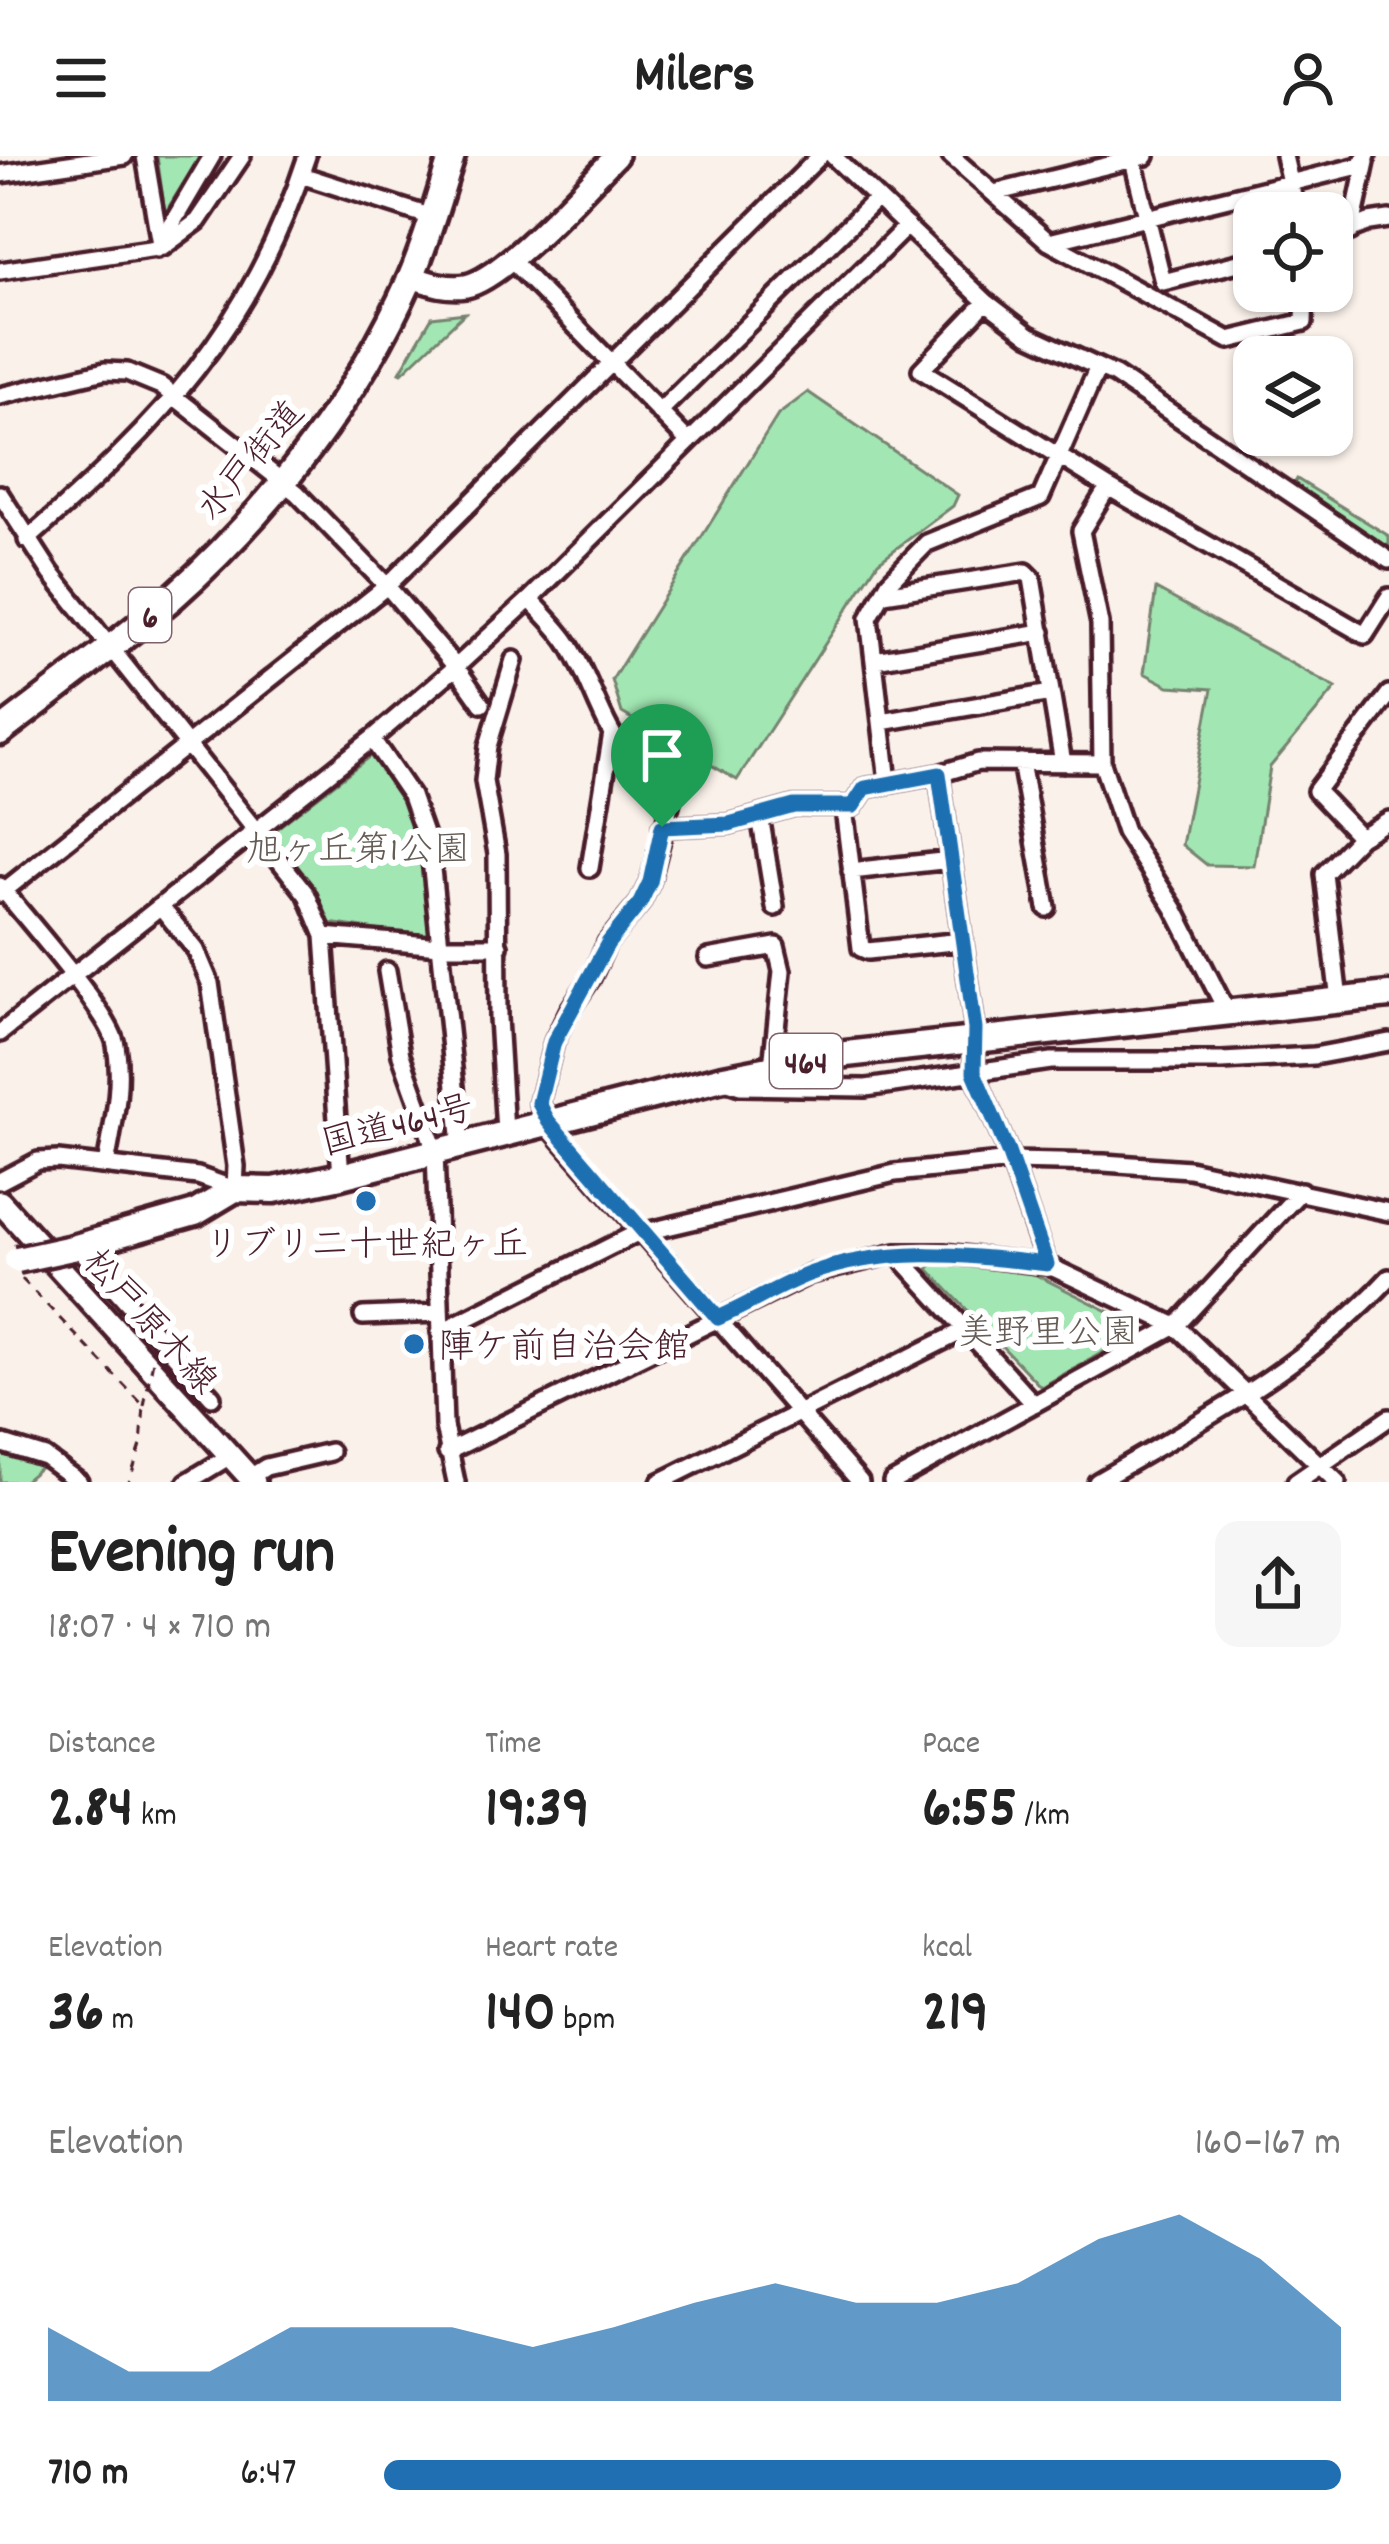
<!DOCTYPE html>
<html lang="en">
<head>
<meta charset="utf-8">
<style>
  body { margin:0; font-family:Dekko,"Klee One",sans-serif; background:#f6f6f6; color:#222; height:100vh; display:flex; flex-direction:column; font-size:45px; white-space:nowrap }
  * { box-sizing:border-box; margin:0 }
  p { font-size:39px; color:#767676 }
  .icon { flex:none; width:66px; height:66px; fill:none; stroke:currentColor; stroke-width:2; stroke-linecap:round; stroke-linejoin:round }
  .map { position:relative; height:1326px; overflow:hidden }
  .drawer { display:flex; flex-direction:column; background:#fff; flex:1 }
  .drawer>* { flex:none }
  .buttons { position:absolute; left:1233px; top:36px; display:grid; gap:24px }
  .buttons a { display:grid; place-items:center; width:120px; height:120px; border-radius:24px; background:#fff; box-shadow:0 3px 9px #0004; font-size:60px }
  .pin { position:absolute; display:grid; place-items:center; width:102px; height:102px; color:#fff; margin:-123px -51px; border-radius:50% 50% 50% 0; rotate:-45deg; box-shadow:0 0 12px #0007 }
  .pin .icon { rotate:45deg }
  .round { display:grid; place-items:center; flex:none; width:126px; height:126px; border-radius:24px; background:#f6f6f6 }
  .overview { display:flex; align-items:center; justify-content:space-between; height:204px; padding:0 48px }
  h1 { font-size:66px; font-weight:700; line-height:90px }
  .figures { display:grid; grid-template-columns:repeat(3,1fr); gap:18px; height:204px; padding:12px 48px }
  .figures div { display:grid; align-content:center }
  .figures b { font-size:60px; font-weight:700 }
  .figures small { font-size:33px; font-weight:400 }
  .figures p { font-size:33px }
  .chart { height:336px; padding:24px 48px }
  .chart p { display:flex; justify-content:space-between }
  .chart svg { width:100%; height:216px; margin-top:12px; fill:#1f6fb2; opacity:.7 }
  ul { padding:0 48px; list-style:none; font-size:39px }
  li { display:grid; grid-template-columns:192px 144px 1fr; align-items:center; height:90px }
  li i { height:30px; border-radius:15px; background:#1f6fb2 }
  header { display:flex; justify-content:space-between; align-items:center; height:156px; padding:0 48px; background:#fff; font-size:54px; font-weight:700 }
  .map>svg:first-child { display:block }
  .green { fill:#a2e7b3; stroke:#76836f; stroke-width:3 }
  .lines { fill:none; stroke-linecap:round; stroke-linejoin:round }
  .minor-casing { stroke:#4a1f2b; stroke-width:24 }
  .major-casing { stroke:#4a1f2b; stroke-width:30 }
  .highway-casing { stroke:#4a1f2b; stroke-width:33 }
  .path { stroke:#4a1f2b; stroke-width:3; stroke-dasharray:9 9; stroke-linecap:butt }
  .minor { stroke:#fff; stroke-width:15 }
  .major { stroke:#fff; stroke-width:21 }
  .highway { stroke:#fff; stroke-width:24 }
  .highway-bridge-casing { stroke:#4a1f2b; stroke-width:33; stroke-linecap:butt }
  .path-bridge { stroke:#4a1f2b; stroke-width:3; stroke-dasharray:9 9; stroke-linecap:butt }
  .highway-bridge { stroke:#fff; stroke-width:24 }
  .route-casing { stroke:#fff; stroke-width:24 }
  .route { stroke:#1f6fb2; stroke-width:15 }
  .poi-dot { fill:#1f6fb2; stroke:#fff; stroke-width:4.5 }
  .labels { text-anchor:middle; stroke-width:12; stroke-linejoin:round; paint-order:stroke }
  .shield { fill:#fff; stroke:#80626b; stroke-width:3 }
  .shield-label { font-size:33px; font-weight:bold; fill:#4a1f2b }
  .street-label { font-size:36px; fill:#4a1f2b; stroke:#fff }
  .park-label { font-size:36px; fill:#645b54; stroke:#fff }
  .poi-label { font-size:36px; fill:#4a1f2b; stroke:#fff }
</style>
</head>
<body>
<header><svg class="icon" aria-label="menu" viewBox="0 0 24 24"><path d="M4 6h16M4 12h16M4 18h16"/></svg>Milers<svg class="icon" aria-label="person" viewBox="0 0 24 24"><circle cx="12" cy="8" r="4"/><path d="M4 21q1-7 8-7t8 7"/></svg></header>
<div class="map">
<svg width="1389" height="1326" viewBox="0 0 1389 1326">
  <rect width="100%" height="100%" fill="#faf1ea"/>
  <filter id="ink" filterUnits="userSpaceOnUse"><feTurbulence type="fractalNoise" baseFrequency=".00833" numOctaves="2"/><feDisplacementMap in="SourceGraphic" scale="24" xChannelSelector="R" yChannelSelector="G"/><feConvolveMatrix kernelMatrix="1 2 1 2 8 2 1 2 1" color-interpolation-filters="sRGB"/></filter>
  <g filter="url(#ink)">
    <!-- green -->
    <path class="green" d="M 157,0 L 200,0 L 165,57 Z
      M 465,157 L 402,217 L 400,216 L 432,161 Z
      M 808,236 L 958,339 L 953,350 L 878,406 L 737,624 L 622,557 L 612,524 L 778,259 Z
      M 1297,323 L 1389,380 L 1389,395 L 1291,333 Z
      M 1156,433 L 1336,532 L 1270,611 L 1254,710 L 1207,709 L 1182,689 L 1212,533 L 1169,530 L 1144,517 Z
      M 374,597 C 419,663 426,699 434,778 L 431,782 L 329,767 L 317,740 L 268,679 Z
      M 941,1101 L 1028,1115 L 1144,1173 L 1041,1231 L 928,1113 Z
      M 0,1296 L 41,1311 L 23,1326 L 0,1326 Z"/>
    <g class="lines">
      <defs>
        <path id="minor" d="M 145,0 L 160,88
          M 833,0 L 986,146 L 1029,179 L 1115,219 L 1389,404
          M 951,0 L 1049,86 L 1229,184 L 1304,166 L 1305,135
          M 1132,0 L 1163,126 L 1254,103
          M 1284,0 L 1297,57
          M 0,18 L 124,0
          M 301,19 L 432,61
          M 994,37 L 1146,0
          M 1351,75 L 1366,6
          M 1332,81 L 1369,66 L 1389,63
          M 1049,86 L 1359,10 L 1367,0
          M 157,93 L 212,0
          M 510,103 L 688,285
          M 0,115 L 163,91 L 198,65 L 242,0
          M 986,146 L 921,214 L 1108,331 L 1365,479 L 1389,441
          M 0,240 L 105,215 L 127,216 L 161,230 L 297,337 L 387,430 L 456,511 L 372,583 L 411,640 L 430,694 L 461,988
          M 659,256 L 877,42
          M 1108,331 L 1081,375 L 1100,468 L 1102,607 L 1125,676 L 1174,752 L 1227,856
          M 0,338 L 51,417 L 307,739 L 324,780 L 341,1020
          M 27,384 C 162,265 250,175 307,0
          M 884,438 L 1026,416 L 1032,422 L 1063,607
          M 875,504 L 1042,476
          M 482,548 L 456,511 L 530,443
          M 882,566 L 1051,537
          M 1021,606 L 1047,752
          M 939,618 L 978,606 L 1102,607
          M 888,626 L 869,462 L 889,426 L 927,387 L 1041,341 L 1098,211
          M 844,652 L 861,792 L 868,795 L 962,785
          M 760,660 L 775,751
          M 662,671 L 729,668 L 794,650 L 853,650 L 865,632 L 939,618 L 975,873 L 974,916 L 1008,996 L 1047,1109
          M 1360,681 L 1316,635 L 1389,538
          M 590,712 L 612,577
          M 851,715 L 951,704
          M 0,730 C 25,762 110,856 116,889 C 123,929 113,969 106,1009
          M 0,738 L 387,430 L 820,0
          M 324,780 L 440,790 L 499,790
          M 708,802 L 776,790 L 782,815 L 772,911
          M 387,815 L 401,899 L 435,994 L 444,1270 L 456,1326
          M 1339,844 L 1324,718 L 1360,681 L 1389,664
          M 0,877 L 372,583
          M 725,925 L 740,930 L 866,932 L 1051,905 L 1222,905 L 1314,900 L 1389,886
          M 505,976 L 498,862 L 497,698 L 484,625 L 488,590 L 514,504
          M 0,1025 L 38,1005 L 58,1004 L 198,1020 L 235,1033 L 236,1010 L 210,827 L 196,794 L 161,751
          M 77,1090 L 212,1241
          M 896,1097 L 1034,1248
          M 363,1160 L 440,1157
          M 440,1176 L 633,1079 L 895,1017 L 1011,1005 L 1104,1007 L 1189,1013 L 1389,1056
          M 0,1287 L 45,1301 L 79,1326
          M 447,1296 L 810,1118 L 896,1097 L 944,1097 L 1047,1109 L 1176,1170 L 1337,1326
          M 250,1321 L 266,1311 L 330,1296
          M 187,1326 L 230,1300
          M 660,1326 L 967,1173
          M 860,1326 L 554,976 L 539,947 L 554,886 L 569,855 L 591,822 L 607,787 L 640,747 L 650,726 L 676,626 C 663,615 645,618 633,606 C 601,572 593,526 568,487 C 558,472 543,458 530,443 L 907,70
          M 892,1326 L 1176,1170 L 1301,1035
          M 1097,1326 C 1200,1266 1307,1210 1389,1122
          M 1296,1326 L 1389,1262"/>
        <path id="major" d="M 411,121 C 430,127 446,133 466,130 C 505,122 585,31 616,0
          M 0,1046 L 254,1326"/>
        <path id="highway" d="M 0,576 C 58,531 118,488 173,441 C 271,354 358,241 411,121 C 428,82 439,40 452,0
          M 72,1092 L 195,1057 L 235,1033 L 274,1034 L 341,1020 L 719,923 L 846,898 L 1389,839"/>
      </defs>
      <!-- minor casing -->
      <use href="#minor" class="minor-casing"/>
      <!-- major casing -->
      <use href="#major" class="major-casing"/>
      <!-- highway casing -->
      <use href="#highway" class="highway-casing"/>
      <!-- path -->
      <path class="path" d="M 22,1123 L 144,1250 L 141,1289 L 129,1326"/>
      <!-- minor -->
      <use href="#minor" class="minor"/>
      <!-- major -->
      <use href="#major" class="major"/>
      <!-- highway -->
      <use href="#highway" class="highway"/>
      <defs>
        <path id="highway-bridge" d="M 17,1104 L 72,1092"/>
      </defs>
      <!-- highway-bridge casing -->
      <use href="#highway-bridge" class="highway-bridge-casing"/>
      <!-- path-bridge -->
      <path class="path-bridge" d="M 144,1250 L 158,1179"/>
      <!-- highway-bridge -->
      <use href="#highway-bridge" class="highway-bridge"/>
    </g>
  </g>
  <g class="lines" filter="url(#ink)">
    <defs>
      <path id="route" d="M 939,618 L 975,873 L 974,916 L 1008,996 L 1047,1108 C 966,1099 888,1089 809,1118 C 778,1130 748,1149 718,1162 L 548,965 L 539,947 L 554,886 L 608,787 L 640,747 L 650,726 L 662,671 L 729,668 L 794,650 L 853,650 L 865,632 Z"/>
    </defs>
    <!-- route casing -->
    <use href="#route" class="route-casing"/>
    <!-- route -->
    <use href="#route" class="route"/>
  </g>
  <!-- markers -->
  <g class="poi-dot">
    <circle cx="366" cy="1045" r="12"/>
    <circle cx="414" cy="1188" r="12"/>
  </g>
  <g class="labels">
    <!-- shield labels -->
    <g class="shield">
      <rect x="129" y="432" width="42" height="54" rx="9"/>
      <rect x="770" y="878" width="72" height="54" rx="9"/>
    </g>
    <g class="shield-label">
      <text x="150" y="471">6</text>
      <text x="806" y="917">464</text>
    </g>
    <!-- street labels -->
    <g class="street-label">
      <text transform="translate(249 303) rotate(-50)" y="13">水戸街道</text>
      <text transform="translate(397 967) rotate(-14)" y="13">国道464号</text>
      <text transform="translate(152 1164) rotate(48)" y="13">松戸原木線</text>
    </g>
    <!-- park labels -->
    <g class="park-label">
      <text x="358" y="704">旭ヶ丘第1公園</text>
      <text x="1048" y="1187">美野里公園</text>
    </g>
    <!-- poi labels -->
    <g class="poi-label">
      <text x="366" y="1099">リブリ二十世紀ヶ丘</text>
      <text x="438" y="1201" text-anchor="start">陣ケ前自治会館</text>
    </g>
  </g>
</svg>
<div class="buttons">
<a><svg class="icon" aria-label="locate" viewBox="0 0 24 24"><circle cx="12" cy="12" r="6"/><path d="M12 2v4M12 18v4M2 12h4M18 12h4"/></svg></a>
<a><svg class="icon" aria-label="layers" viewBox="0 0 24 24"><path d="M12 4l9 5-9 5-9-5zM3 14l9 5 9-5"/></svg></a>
</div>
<div class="pin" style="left:662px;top:671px;background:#1e9e55"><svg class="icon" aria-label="arrive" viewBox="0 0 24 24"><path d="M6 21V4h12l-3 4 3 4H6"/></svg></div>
</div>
<section class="drawer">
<div class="overview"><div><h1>Evening run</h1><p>18:07 · 4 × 710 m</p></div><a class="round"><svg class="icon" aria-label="share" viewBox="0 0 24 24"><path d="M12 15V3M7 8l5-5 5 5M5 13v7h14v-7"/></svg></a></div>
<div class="figures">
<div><p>Distance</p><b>2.84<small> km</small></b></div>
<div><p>Time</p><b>19:39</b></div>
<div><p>Pace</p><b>6:55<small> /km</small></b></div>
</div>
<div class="figures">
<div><p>Elevation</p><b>36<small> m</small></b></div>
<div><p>Heart rate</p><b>140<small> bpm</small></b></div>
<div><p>kcal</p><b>219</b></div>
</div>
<div class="chart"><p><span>Elevation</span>160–167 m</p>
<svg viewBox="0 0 160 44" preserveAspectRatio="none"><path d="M0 44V29L10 38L20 38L30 29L40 29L50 29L60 33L70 29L80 24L90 20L100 24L110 24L120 20L130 11L140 6L150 15L160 29V44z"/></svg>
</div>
<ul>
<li><b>710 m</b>6:47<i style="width:100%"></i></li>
</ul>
</section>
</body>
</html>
